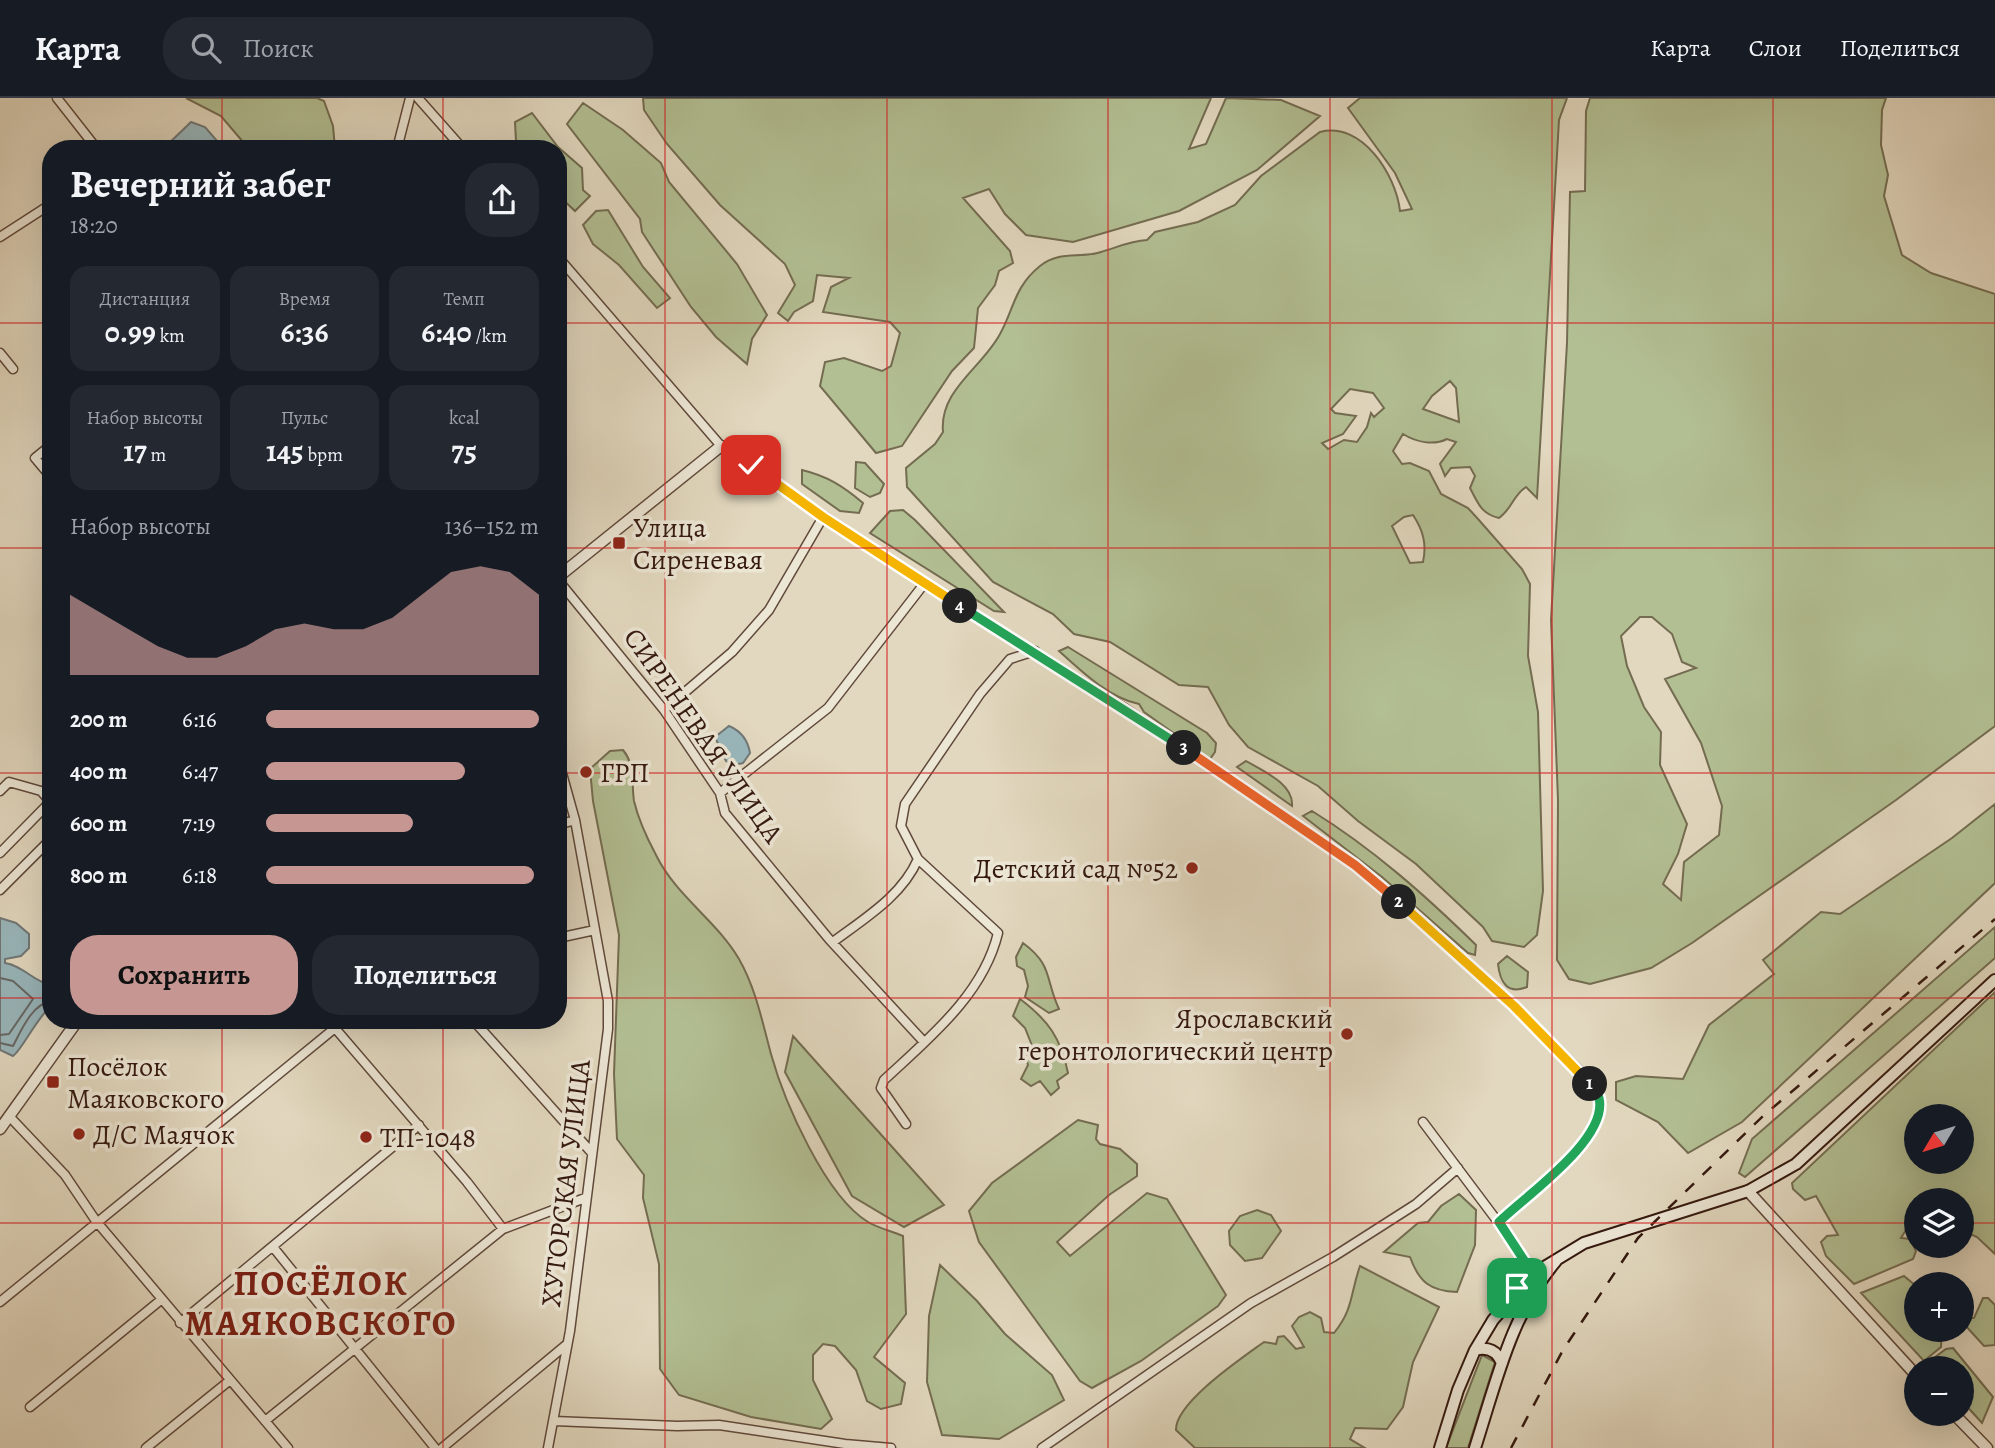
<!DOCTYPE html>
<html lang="ru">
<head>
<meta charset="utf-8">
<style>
  body { margin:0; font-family:Alegreya,serif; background:#242831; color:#f1f3f6; height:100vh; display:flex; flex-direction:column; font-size:26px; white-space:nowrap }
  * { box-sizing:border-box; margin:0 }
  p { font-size:23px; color:#9ea1a6 }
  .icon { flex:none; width:38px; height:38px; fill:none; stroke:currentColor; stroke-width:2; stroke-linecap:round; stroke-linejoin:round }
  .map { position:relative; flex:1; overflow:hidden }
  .drawer { position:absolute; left:42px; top:42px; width:525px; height:889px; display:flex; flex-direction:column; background:#171b24; border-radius:28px; box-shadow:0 7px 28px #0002 }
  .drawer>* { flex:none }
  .needle { width:46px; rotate:232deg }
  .buttons { position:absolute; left:1904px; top:1006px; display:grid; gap:14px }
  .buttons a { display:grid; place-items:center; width:70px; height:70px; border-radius:50%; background:#171b24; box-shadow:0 7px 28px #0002; font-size:35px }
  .pin { position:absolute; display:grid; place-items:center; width:60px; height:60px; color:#fff; margin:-30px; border-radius:14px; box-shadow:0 4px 10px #0006 }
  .km { position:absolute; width:35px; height:35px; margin:-18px; border-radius:50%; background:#222; color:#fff; font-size:19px; line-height:35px; text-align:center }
  .round { display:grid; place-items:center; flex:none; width:74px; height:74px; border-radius:28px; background:#242831 }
  .overview { display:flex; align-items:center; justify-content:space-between; height:119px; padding:0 28px }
  h1 { font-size:38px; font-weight:700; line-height:52px }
  .stats { display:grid; grid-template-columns:repeat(3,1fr); gap:10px; height:119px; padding:7px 28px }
  .stats div { display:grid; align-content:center; border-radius:18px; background:#242831; text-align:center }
  .stats b { font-size:30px; font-weight:700 }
  .stats small { font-size:19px; font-weight:400 }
  .stats p { font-size:19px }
  .chart { height:196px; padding:14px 28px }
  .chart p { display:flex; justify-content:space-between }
  .chart svg { width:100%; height:126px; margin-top:7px; fill:#c59692; opacity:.7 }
  .primary-button { display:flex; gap:14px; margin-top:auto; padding:14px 28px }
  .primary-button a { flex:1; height:80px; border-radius:28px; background:#c59692; color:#111; font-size:28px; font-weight:700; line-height:80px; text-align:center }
  .primary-button a+a { background:#242831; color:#f1f3f6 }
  ul { padding:0 28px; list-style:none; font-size:23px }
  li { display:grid; grid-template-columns:112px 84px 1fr; align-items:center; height:52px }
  li i { height:18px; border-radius:9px; background:#c59692 }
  header { display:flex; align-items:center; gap:42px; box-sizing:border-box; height:98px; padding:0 35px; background:#171b24; border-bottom:2px solid #363941 }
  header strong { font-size:33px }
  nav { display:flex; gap:38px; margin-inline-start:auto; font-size:24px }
  .search { width:490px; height:63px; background:#242831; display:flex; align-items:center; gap:18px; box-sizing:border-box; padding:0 24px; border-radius:28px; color:#9ea1a6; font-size:26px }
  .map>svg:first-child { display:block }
  .green { fill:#b2bf93; stroke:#746c51; stroke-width:2; fill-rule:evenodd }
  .water { fill:#99b7bc; stroke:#717877; stroke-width:2 }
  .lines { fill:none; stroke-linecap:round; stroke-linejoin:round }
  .shore { stroke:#676866; stroke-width:2 }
  .minor-casing { stroke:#60493b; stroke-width:11 }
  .tertiary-casing { stroke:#60493b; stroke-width:13 }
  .secondary-casing { stroke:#35190f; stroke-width:14 }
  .minor { stroke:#ece6d5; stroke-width:8 }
  .tertiary { stroke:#ece6d5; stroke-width:10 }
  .secondary { stroke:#ece6d5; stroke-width:10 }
  .rail { stroke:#35190f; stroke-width:2.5; stroke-dasharray:12 12; stroke-linecap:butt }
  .split-1-casing { stroke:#fff; stroke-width:14 }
  .split-2-casing { stroke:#fff; stroke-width:14 }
  .split-3-casing { stroke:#fff; stroke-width:14 }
  .split-4-casing { stroke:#fff; stroke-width:14 }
  .split-5-casing { stroke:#fff; stroke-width:14 }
  .split-1 { stroke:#22a559; stroke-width:9 }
  .split-2 { stroke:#f5b400; stroke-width:9 }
  .split-3 { stroke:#f0652b; stroke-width:9 }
  .split-4 { stroke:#22a559; stroke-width:9 }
  .split-5 { stroke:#f5b400; stroke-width:9 }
  .grid { fill:none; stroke:#d62828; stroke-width:2; stroke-opacity:0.55 }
  .poi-dot { fill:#8f2418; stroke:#ece6d5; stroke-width:2.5 }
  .labels { text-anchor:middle; stroke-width:7; stroke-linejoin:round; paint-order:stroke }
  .poi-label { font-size:28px; fill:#35190f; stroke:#ece6d5; text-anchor:start }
  .street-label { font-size:28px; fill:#35190f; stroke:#ece6d5 }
  .district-label { font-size:35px; font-weight:bold; letter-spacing:2px; fill:#7a1f14; stroke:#ece6d5 }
</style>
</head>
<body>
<header>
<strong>Карта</strong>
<div class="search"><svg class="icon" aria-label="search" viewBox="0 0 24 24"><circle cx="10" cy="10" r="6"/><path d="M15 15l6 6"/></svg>Поиск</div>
<nav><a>Карта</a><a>Слои</a><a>Поделиться</a></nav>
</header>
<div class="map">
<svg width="1995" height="1350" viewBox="0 0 1995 1350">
  <rect width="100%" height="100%" fill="#e2d8bf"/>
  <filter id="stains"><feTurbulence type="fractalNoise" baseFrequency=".00286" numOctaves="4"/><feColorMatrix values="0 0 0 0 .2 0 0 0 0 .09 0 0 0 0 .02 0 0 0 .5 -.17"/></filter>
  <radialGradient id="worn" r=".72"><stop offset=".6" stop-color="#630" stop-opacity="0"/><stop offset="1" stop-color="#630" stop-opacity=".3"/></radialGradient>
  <!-- green -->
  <path class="green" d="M 186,0 L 317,0 L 324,3 L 333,28 L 335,51 L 249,51 L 221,18 Z
    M 643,0 L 1211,0 L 1189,51 L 1206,46 L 1226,0 L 1281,2 L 1320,18 L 1257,72 L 1179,113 L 1073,144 L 1026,137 L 1005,116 L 989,91 L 963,100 L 1010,153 L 1013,165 L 999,173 L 995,187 L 978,210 L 974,250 L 952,273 L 902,348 L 876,355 L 820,288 L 825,264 L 844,260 L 882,273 L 891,268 L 900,235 L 890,224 L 823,214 L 831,189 L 849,180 L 817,177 L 813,203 L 794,214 L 788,223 L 778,215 L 795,187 L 785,166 L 720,107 L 667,46 L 644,12 Z
    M 1360,0 L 1567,0 L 1559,22 L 1537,400 L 1526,389 C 1513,397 1512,411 1499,420 C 1481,416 1478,405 1470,390 L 1475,378 L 1470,369 L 1451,370 L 1445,378 L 1440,366 L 1456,344 L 1447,341 C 1433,348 1416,344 1403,336 L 1393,353 L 1402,366 L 1410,365 L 1429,373 L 1441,396 L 1468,410 L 1478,421 L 1522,471 L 1530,486 L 1528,558 L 1538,614 L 1543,793 L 1537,837 L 1524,849 L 1492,843 L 1483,829 L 1416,766 L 1358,723 L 1318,688 L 1248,649 L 1229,627 L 1208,589 L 1179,587 L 1110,544 L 1074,536 L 1053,516 L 993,484 L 907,389 L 906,370 L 935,346 L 943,334 C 939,292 982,270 1000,236 C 1014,211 1014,189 1040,168 C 1059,152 1080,161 1101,154 C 1118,149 1130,143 1147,142 L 1155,134 L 1198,124 L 1235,107 L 1261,78 L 1320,34 C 1362,23 1396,77 1400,113 L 1412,111 L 1395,75 L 1348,10 ZM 1450,283 L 1456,290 L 1459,324 L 1423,311 L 1432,298 ZM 1350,291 L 1373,295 L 1384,310 L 1374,319 L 1371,315 L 1367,329 L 1357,344 L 1344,342 L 1328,351 L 1322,345 L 1343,336 L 1356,318 L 1335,315 L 1331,311 ZM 1413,417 C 1423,432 1427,446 1423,464 L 1410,465 L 1392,428 L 1404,419 Z
    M 1590,0 L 1886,0 L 1882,12 L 1881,47 L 1888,77 L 1884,98 L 1902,157 L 1931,175 L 1995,196 L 1995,628 L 1896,702 L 1692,845 L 1651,870 L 1590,886 L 1569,881 L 1557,862 L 1558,702 L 1551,522 L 1567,245 L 1570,94 L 1585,93 L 1586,13 ZM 1640,519 L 1652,519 L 1672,536 L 1682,564 L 1696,570 L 1665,581 L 1701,645 L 1722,708 L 1719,737 L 1684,764 L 1681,802 L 1663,786 L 1678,756 L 1687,726 L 1660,667 L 1661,634 L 1644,609 L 1627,568 L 1621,538 Z
    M 583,5 L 623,32 L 661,65 L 669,84 L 737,166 L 767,217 L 752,241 L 747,266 L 716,239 L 691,209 L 642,134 L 640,121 L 567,26 Z
    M 532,15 L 558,49 L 582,70 L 583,92 L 590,98 L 575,113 L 558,97 L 558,51 L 522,51 L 516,43 L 515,24 Z
    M 608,112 L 643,169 L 670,200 L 657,210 L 619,167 L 593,146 L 583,127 L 596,113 Z
    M 856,364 L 865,365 L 884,386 L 880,395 L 870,399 L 855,390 Z
    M 802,372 C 827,378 843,388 863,405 L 859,415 L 840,413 L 802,386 Z
    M 903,412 L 915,422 L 1004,514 L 994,513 L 870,435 L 890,413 Z
    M 1068,549 L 1207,635 L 1216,645 L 1215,654 L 1210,661 L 1144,614 L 1139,606 C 1109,600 1081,573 1059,553 Z
    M 623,652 C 636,668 631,684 634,703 C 638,720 648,742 656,757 C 676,798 716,822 739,861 C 756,891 762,923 771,956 C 784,1003 825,1098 868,1124 C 878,1130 891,1133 903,1138 L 906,1216 L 874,1259 L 905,1285 L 901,1306 L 881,1311 L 867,1303 L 856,1272 L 835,1248 L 823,1246 L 813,1257 L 813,1282 L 832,1321 L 821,1331 L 751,1319 L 679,1297 L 660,1271 L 659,1166 L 643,1100 L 644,1077 L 617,1041 L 614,976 L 619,837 L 593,703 L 590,671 L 610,653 Z
    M 1246,663 C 1263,673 1294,686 1292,708 L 1237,669 Z
    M 1995,706 L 1995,785 L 1742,1024 L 1688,1055 L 1658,1024 L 1616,1002 L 1616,984 L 1636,978 L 1683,981 L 1709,927 L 1774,876 L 1763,862 L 1821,814 L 1840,816 L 1952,740 Z
    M 1312,713 C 1372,750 1425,797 1476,847 L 1475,857 L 1468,855 L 1382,779 L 1303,718 Z
    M 1995,829 L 1995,860 L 1745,1079 L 1739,1075 L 1752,1041 Z
    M 1023,845 C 1053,867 1045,881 1059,911 L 1049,915 L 1025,899 L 1028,888 L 1024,872 L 1017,868 L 1016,859 Z
    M 1507,858 L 1528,874 L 1527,889 C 1507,897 1500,884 1498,866 Z
    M 1995,894 L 1995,1156 L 1977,1139 L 1964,1133 L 1962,1102 L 1916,1102 L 1916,1116 L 1901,1140 L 1910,1141 L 1916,1153 L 1913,1161 L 1854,1186 L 1826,1158 L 1821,1144 L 1827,1138 L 1838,1137 L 1816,1098 L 1805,1102 L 1793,1091 L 1792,1085 ZM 1916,1018 L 1962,1018 L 1962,1064 L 1916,1064 Z
    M 1020,901 C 1048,922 1061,940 1068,975 L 1057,983 L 1059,990 L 1051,997 L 1040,983 L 1031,988 L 1021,981 L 1028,967 L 1026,960 L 1033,950 L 1025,930 L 1013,918 Z
    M 793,938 L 944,1107 L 904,1129 L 852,1098 L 785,974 Z
    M 1078,1022 L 1098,1027 L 1096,1041 L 1100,1046 L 1120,1051 L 1137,1066 L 1137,1078 L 1109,1097 L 1057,1144 L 1070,1158 L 1147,1095 L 1167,1101 L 1226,1197 L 1218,1208 L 1141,1263 L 1092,1290 L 1080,1283 L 979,1144 L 969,1113 L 992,1085 Z
    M 1459,1096 L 1476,1112 L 1475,1147 L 1457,1194 C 1430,1193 1419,1184 1410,1159 L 1384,1154 L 1418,1125 L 1428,1124 L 1441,1108 Z
    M 1257,1112 L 1271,1117 L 1281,1133 L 1262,1160 L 1245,1163 L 1230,1147 L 1229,1133 L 1240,1118 Z
    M 940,1167 L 977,1203 L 1005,1236 L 1052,1277 L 1064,1302 L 999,1341 L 942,1337 L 927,1284 L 929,1218 Z
    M 1360,1168 L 1439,1209 L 1413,1264 L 1403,1309 L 1387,1331 L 1355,1330 L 1350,1341 L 1365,1350 L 1195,1350 L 1176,1332 C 1175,1305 1242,1260 1264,1244 L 1276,1246 L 1278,1239 L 1284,1238 L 1296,1251 L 1304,1249 L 1292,1228 L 1299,1219 L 1310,1214 L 1321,1220 L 1324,1234 L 1334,1235 C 1354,1210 1350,1196 1360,1168 Z
    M 1904,1178 L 1916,1188 L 1916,1232 L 1942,1232 L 1941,1249 L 1924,1263 L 1861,1195 Z
    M 1983,1200 L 1988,1200 L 1995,1207 L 1995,1247 L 1984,1248 L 1964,1226 L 1966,1220 L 1974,1220 Z
    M 1953,1250 L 1993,1299 L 1982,1325 L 1962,1303 L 1962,1270 L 1932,1270 L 1927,1265 L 1946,1251 Z
    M 1482,1257 L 1495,1264 L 1468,1350 L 1446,1350 Z"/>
  <!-- water -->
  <path class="water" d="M 191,24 L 205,29 L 224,51 L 163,51 Z
    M 729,628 C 741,633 748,643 750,655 L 743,665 L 734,667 L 726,663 L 715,639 Z
    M 0,820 L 16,825 L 29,836 L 29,850 L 21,858 L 5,861 L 5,865 C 24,868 32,883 51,887 L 51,908 C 36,921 22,952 13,958 L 0,952 Z"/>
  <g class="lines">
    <!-- shore -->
    <path class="shore" d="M 0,880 L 13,883 L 33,901 L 9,936 L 0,937
      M 0,945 L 13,948 C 21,933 32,906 51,903"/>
    <defs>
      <path id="minor" d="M 57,0 L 97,51
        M 418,0 L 463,51
        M 397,51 L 410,0
        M 0,139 L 51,106
        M 558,159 L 721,348 L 924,486 L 1126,611 L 1355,767 L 1453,851 L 1583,976 C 1588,983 1595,990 1598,998 C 1614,1036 1523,1101 1498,1124
        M 0,255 L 13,271
        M 51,347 L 35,360 L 51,379
        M 558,482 L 664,612 L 720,695 L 725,715 L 829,841 L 924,944
        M 664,612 L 732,554 L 769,512 L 823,419
        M 0,693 L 9,684 L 41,693 L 50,703
        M 720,695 L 828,610 L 924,486
        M 558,727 L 575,722
        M 0,755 L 51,703
        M 0,792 L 51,741
        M 558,840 L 595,832
        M 833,844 C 865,820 902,798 918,761
        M 328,922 L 467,1084 L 503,1131
        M 473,922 L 592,1055
        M 9,1018 L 65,1077 L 96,1123 L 288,1350
        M 1423,1024 L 1498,1124 L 1533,1176
        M 906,1026 L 881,990 L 884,982 C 929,940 983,897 998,835 L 918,761 L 901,728 L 905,706 L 980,596 L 1010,561 L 1035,553
        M 273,1149 L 435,1350
        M 0,1204 L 335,930
        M 180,1225 L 419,1027
        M 30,1309 L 162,1201
        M 265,1323 L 503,1131 L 585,1100
        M 554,1323 L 677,1328 L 719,1327 L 845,1346 L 891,1350
        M 146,1350 L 229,1283
        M 442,1350 L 566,1247
        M 548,1350 L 570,1233 L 608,931 L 608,903 L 575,722 L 558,661
        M 1042,1350 L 1251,1205 L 1333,1159 L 1416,1106 L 1458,1070"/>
      <path id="tertiary" d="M 558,479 L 721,348
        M 0,1031 L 78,922
        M 1748,1093 L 1916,1277
        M 1954,1316 L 1987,1350"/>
      <path id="secondary" d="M 1475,1252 C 1488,1248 1497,1253 1502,1265
        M 1440,1350 L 1458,1292 L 1475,1252 L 1493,1222 L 1533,1176 L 1584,1145 L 1748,1093 L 1796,1066 L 1995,882
        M 1475,1350 C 1496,1285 1511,1216 1556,1163"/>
    </defs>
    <!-- minor casing -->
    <use href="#minor" class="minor-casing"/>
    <!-- tertiary casing -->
    <use href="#tertiary" class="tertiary-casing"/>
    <!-- secondary casing -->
    <use href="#secondary" class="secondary-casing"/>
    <!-- minor -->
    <use href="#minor" class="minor"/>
    <!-- tertiary -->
    <use href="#tertiary" class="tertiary"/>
    <!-- secondary -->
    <use href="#secondary" class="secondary"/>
    <!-- rail -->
    <path class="rail" d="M 1511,1350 L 1563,1252 L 1638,1140 L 1763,1018 L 1995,821"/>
  </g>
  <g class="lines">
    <defs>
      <path id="split-1" d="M 1517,1190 L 1533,1176 L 1499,1124 C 1524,1099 1609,1041 1599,1000 C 1598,996 1593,990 1590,986"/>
      <path id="split-2" d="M 1399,804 L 1514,908 L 1590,986"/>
      <path id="split-3" d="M 1184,650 L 1355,767 L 1399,804"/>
      <path id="split-4" d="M 960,508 L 1184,650"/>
      <path id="split-5" d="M 751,367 L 823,419 L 960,508"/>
    </defs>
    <!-- split-1 casing -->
    <use href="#split-1" class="split-1-casing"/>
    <!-- split-2 casing -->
    <use href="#split-2" class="split-2-casing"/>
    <!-- split-3 casing -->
    <use href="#split-3" class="split-3-casing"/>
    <!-- split-4 casing -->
    <use href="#split-4" class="split-4-casing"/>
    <!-- split-5 casing -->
    <use href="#split-5" class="split-5-casing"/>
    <!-- split-1 -->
    <use href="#split-1" class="split-1"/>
    <!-- split-2 -->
    <use href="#split-2" class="split-2"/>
    <!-- split-3 -->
    <use href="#split-3" class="split-3"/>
    <!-- split-4 -->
    <use href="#split-4" class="split-4"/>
    <!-- split-5 -->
    <use href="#split-5" class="split-5"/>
  </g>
  <!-- grid -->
  <path class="grid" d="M 222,0 L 222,51M 443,0 L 443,51M 665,0 L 665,1350M 887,0 L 887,1350M 1108,0 L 1108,1350M 1330,0 L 1330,1350M 1552,0 L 1552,1350M 1773,0 L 1773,1350M 0,225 L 51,225M 558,225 L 1995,225M 0,450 L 51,450M 558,450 L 1995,450M 0,675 L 51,675M 558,675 L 1995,675M 0,900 L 51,900M 558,900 L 1995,900M 222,922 L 222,1350M 443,922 L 443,1350M 0,1125 L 1916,1125M 1962,1125 L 1995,1125"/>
  <!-- markers -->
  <g class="poi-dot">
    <rect x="612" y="438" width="14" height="14" rx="3.5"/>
    <circle cx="586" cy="674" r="7"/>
    <circle cx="1192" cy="770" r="7"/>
    <circle cx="1347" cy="936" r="7"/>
    <rect x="46" y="977" width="14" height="14" rx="3.5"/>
    <circle cx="79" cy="1036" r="7"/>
    <circle cx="366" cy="1039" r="7"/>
  </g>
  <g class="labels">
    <!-- poi labels -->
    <g class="poi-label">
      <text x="633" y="439">Улица<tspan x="633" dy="32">Сиреневая</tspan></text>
      <text x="600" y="684">ГРП</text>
      <text x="1178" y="780" text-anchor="end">Детский сад №52</text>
      <text x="1333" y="930" text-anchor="end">Ярославский<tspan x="1333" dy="32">геронтологический центр</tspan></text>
      <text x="67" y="978">Посёлок<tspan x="67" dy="32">Маяковского</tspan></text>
      <text x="93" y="1046">Д/С Маячок</text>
      <text x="380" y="1049">ТП-1048</text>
    </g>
    <!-- street labels -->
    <g class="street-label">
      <text transform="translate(704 637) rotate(55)" y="10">СИРЕНЕВАЯ УЛИЦА</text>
      <text transform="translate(565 1085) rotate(-83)" y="10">ХУТОРСКАЯ УЛИЦА</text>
    </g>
    <!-- district labels -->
    <g class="district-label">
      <text x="321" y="1197">ПОСЁЛОК<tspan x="321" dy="40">МАЯКОВСКОГО</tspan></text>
    </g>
  </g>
  <rect width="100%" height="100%" filter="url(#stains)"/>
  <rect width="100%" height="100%" fill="url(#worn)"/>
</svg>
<div class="buttons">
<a><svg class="needle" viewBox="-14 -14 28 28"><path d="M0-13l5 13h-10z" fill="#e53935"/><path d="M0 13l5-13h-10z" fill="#9ea1a6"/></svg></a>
<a><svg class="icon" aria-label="layers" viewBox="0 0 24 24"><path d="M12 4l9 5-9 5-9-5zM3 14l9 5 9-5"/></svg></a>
<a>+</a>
<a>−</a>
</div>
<div class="pin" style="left:1517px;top:1190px;background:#1e9e55"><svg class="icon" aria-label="arrive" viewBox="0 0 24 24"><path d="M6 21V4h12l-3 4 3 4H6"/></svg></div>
<div class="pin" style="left:751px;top:367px;background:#d93025"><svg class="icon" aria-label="check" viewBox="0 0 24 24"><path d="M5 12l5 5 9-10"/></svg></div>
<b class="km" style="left:1590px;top:986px">1</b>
<b class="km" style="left:1399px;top:804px">2</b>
<b class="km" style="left:1184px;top:650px">3</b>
<b class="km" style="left:960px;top:508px">4</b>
<section class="drawer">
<div class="overview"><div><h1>Вечерний забег</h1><p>18:20</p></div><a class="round"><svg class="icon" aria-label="share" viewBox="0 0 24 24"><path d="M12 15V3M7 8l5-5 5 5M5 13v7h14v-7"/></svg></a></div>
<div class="stats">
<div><p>Дистанция</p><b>0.99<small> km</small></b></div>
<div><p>Время</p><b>6:36</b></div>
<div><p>Темп</p><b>6:40<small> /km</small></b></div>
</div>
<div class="stats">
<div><p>Набор высоты</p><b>17<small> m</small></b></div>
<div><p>Пульс</p><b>145<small> bpm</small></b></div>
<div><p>kcal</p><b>75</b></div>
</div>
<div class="chart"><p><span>Набор высоты</span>136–152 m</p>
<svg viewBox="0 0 160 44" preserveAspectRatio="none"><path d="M0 44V16L10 22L20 28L30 34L40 38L50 38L60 34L70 28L80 26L90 28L100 28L110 24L120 16L130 8L140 6L150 8L160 16V44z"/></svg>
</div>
<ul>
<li><b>200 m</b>6:16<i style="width:100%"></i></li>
<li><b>400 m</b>6:47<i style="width:73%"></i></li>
<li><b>600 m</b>7:19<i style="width:54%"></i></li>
<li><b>800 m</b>6:18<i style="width:98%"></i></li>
</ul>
<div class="primary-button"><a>Сохранить</a><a>Поделиться</a></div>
</section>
</div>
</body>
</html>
